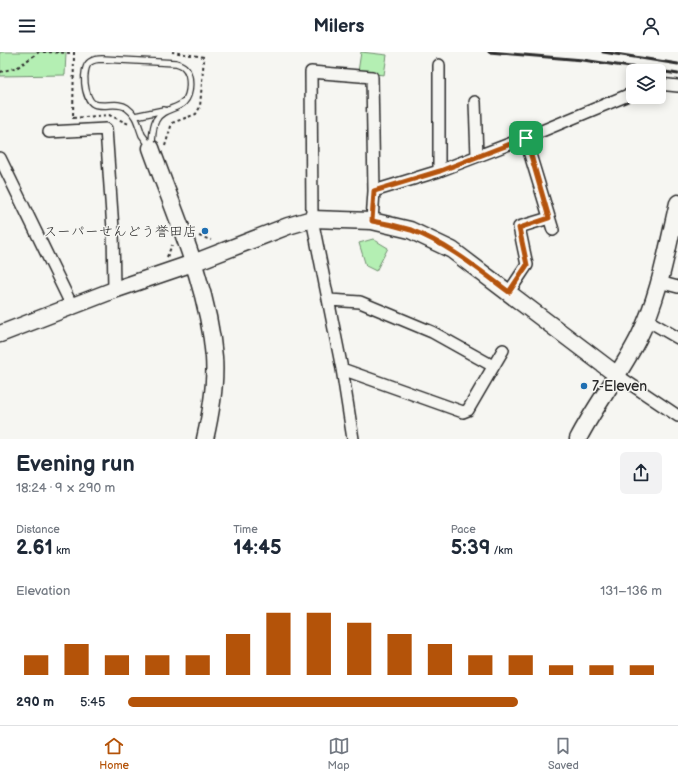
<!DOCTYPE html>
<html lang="en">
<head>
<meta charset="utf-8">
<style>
  body { margin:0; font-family:"Balsamiq Sans","Klee One",sans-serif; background:#f2f2f3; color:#1f2937; height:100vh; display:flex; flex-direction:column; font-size:15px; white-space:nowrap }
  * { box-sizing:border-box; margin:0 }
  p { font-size:13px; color:#747a83 }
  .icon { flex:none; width:22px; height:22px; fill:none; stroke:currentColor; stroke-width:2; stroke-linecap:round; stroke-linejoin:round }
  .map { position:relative; height:387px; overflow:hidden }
  .sheet { display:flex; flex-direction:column; background:#fff; flex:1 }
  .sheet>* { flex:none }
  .fabs { position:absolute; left:626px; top:12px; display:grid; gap:8px }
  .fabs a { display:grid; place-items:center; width:40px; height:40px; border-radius:6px; background:#fff; box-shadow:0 2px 10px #0003; font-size:20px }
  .pin { position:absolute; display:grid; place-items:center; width:34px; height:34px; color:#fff; margin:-17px; border-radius:8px; box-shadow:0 2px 6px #0006 }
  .round { display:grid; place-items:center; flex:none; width:42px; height:42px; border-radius:6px; background:#f2f2f3 }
  .summary { display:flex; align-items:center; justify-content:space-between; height:68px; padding:0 16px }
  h1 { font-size:22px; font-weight:700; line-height:30px }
  .stats { display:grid; grid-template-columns:repeat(3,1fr); gap:6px; height:68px; padding:4px 16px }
  .stats div { display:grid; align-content:center }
  .stats b { font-size:20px; font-weight:700 }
  .stats small { font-size:11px; font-weight:400 }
  .stats p { font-size:11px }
  .chart { height:112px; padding:8px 16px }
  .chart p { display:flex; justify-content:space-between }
  .chart svg { width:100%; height:72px; margin-top:4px; stroke:#b45309; stroke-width:6 }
  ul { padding:0 16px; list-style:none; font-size:13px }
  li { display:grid; grid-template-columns:64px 48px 1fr; align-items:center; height:30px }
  li i { height:10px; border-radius:5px; background:#b45309 }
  header { display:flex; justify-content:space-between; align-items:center; height:52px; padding:0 16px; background:#fff; font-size:18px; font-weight:700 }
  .tabs { display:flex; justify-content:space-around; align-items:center; height:56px; border-top:1px solid #e0e1e3; background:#fff; font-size:11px; color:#747a83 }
  .tabs a { display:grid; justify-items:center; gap:2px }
  .tabs .selected { color:#b45309 }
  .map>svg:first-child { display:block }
  .green { fill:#b4efb3; stroke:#708d6f }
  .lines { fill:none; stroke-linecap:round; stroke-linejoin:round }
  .lane-casing { stroke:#2b2b2b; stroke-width:8 }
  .street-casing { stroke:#2b2b2b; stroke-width:14 }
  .secondary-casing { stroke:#2b2b2b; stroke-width:19 }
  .path { stroke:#2b2b2b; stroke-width:2; stroke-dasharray:3 3; stroke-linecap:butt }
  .lane { stroke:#f6f6f2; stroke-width:5.5 }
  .street { stroke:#f6f6f2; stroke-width:11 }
  .secondary { stroke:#f6f6f2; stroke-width:16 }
  .rail { stroke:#2b2b2b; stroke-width:3 }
  .route-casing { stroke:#fff; stroke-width:8 }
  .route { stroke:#b45309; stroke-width:5 }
  .poi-dot { fill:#1f6fb2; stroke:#f6f6f2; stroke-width:1.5 }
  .labels { text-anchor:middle; stroke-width:3; stroke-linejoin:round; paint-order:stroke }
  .poi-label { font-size:14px; fill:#2b2b2b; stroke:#f6f6f2; text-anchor:end }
</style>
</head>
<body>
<header><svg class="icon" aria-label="menu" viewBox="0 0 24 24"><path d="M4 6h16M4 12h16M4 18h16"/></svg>Milers<svg class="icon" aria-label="person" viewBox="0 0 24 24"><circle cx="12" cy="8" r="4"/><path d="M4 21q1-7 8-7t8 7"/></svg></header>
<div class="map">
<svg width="678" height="387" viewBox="0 0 678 387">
  <rect width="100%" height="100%" fill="#f6f6f2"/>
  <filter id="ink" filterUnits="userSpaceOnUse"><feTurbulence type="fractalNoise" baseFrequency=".025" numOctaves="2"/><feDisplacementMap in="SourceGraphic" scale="8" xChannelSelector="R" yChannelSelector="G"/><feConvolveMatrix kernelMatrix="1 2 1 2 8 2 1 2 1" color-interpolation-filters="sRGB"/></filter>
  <g filter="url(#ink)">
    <!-- green -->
    <path class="green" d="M 0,0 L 66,0 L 65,23 L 0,24 Z
      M 361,0 L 387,3 L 384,23 L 358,20 Z
      M 373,187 L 388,196 L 376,219 L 366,214 L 359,191 Z"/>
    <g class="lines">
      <defs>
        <path id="lane" d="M 102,7 L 176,11 C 179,12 182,13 184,15 C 192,22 191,43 184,50 C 176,58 163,56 156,68 C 152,75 153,87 151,96 C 148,91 145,87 142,83 C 138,73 137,63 127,56 C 118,49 104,56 94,52 C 84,47 81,16 90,10 C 93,8 98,7 102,7 Z
          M 135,64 L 164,58"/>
        <path id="street" d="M 439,13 L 439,119
          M 659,32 L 678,34
          M 475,50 L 477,104
          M 49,80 L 106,77 L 113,177 L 114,238
          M 525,86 L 553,178
          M 0,106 L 72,254
          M 372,169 L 374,139 L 439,119 L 525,86 L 633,41
          M 659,230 L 678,235
          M 509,240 L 527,213 L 519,175 L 549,166
          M 329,248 L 360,250 L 432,280 L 493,314
          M 647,268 L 678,286
          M 342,317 L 463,360 L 468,358 L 503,298
          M 617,323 L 678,364
          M 353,387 L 342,317 L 312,167 L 311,20 L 372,25 L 374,139"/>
        <path id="secondary" d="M 151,96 C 175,163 208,233 214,305 C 216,332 211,361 205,387
          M 0,282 L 114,238 L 193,211 L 288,174 L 312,167 L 372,169 L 410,178 L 452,198 L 617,323
          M 578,387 C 596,352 621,321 639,285 C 660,243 667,196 678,151"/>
      </defs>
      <!-- lane casing -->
      <use href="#lane" class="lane-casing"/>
      <!-- street casing -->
      <use href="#street" class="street-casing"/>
      <!-- secondary casing -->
      <use href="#secondary" class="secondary-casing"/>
      <!-- path -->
      <path class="path" d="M 43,0 L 73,1
        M 74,0 L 73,66 L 109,63 L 129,72
        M 0,20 L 18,15 L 39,0
        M 165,94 L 172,71 L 196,62 L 200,55 L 204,5 L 172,0
        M 199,184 L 211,188
        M 167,205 L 172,193"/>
      <!-- lane -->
      <use href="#lane" class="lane"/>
      <!-- street -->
      <use href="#street" class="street"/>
      <!-- secondary -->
      <use href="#secondary" class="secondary"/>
      <!-- rail -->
      <path class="rail" d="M 489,0 L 583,8 L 657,19
        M 603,0 L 678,12
        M 659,19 L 678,22"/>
    </g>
  </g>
  <g class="lines" filter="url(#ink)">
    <defs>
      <path id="route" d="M 526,86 L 549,166 L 519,176 L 527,213 L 509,240 C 478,217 448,192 411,178 C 398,174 385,171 372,169 L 374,139 L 440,119 Z"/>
    </defs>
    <!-- route casing -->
    <use href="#route" class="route-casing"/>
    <!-- route -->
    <use href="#route" class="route"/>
  </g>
  <!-- markers -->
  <g class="poi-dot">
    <circle cx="205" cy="179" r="4"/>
    <circle cx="584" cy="334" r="4"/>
  </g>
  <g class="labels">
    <!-- poi labels -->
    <g class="poi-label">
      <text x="197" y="184">スーパーせんどう誉田店</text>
      <text x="592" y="339" text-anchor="start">7-Eleven</text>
    </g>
  </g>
</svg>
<div class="fabs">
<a><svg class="icon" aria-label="layers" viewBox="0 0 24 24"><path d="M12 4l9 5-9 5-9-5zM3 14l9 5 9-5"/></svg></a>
</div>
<div class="pin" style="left:526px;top:86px;background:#1e9e55"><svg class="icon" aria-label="arrive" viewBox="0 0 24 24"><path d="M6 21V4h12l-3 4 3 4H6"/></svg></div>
</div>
<section class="sheet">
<div class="summary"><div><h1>Evening run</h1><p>18:24 · 9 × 290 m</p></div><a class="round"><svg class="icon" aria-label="share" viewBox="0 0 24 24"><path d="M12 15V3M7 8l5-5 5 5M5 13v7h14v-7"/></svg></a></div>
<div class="stats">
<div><p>Distance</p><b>2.61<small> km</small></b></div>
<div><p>Time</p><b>14:45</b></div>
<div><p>Pace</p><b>5:39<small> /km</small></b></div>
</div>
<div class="chart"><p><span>Elevation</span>131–136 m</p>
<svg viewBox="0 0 160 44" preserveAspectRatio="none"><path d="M5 44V32M15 44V25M25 44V32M35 44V32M45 44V32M55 44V19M65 44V6M75 44V6M85 44V12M95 44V19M105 44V25M115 44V32M125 44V32M135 44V38M145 44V38M155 44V38"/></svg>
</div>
<ul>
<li><b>290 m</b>5:45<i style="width:73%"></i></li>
</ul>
</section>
<nav class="tabs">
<a class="selected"><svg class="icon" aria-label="home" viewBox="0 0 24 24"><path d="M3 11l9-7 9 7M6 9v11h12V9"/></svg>Home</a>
<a><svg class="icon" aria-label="map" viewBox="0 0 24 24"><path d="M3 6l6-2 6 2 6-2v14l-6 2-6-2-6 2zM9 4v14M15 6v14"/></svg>Map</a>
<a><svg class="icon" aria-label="saved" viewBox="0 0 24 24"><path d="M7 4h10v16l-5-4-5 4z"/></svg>Saved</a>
</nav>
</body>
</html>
